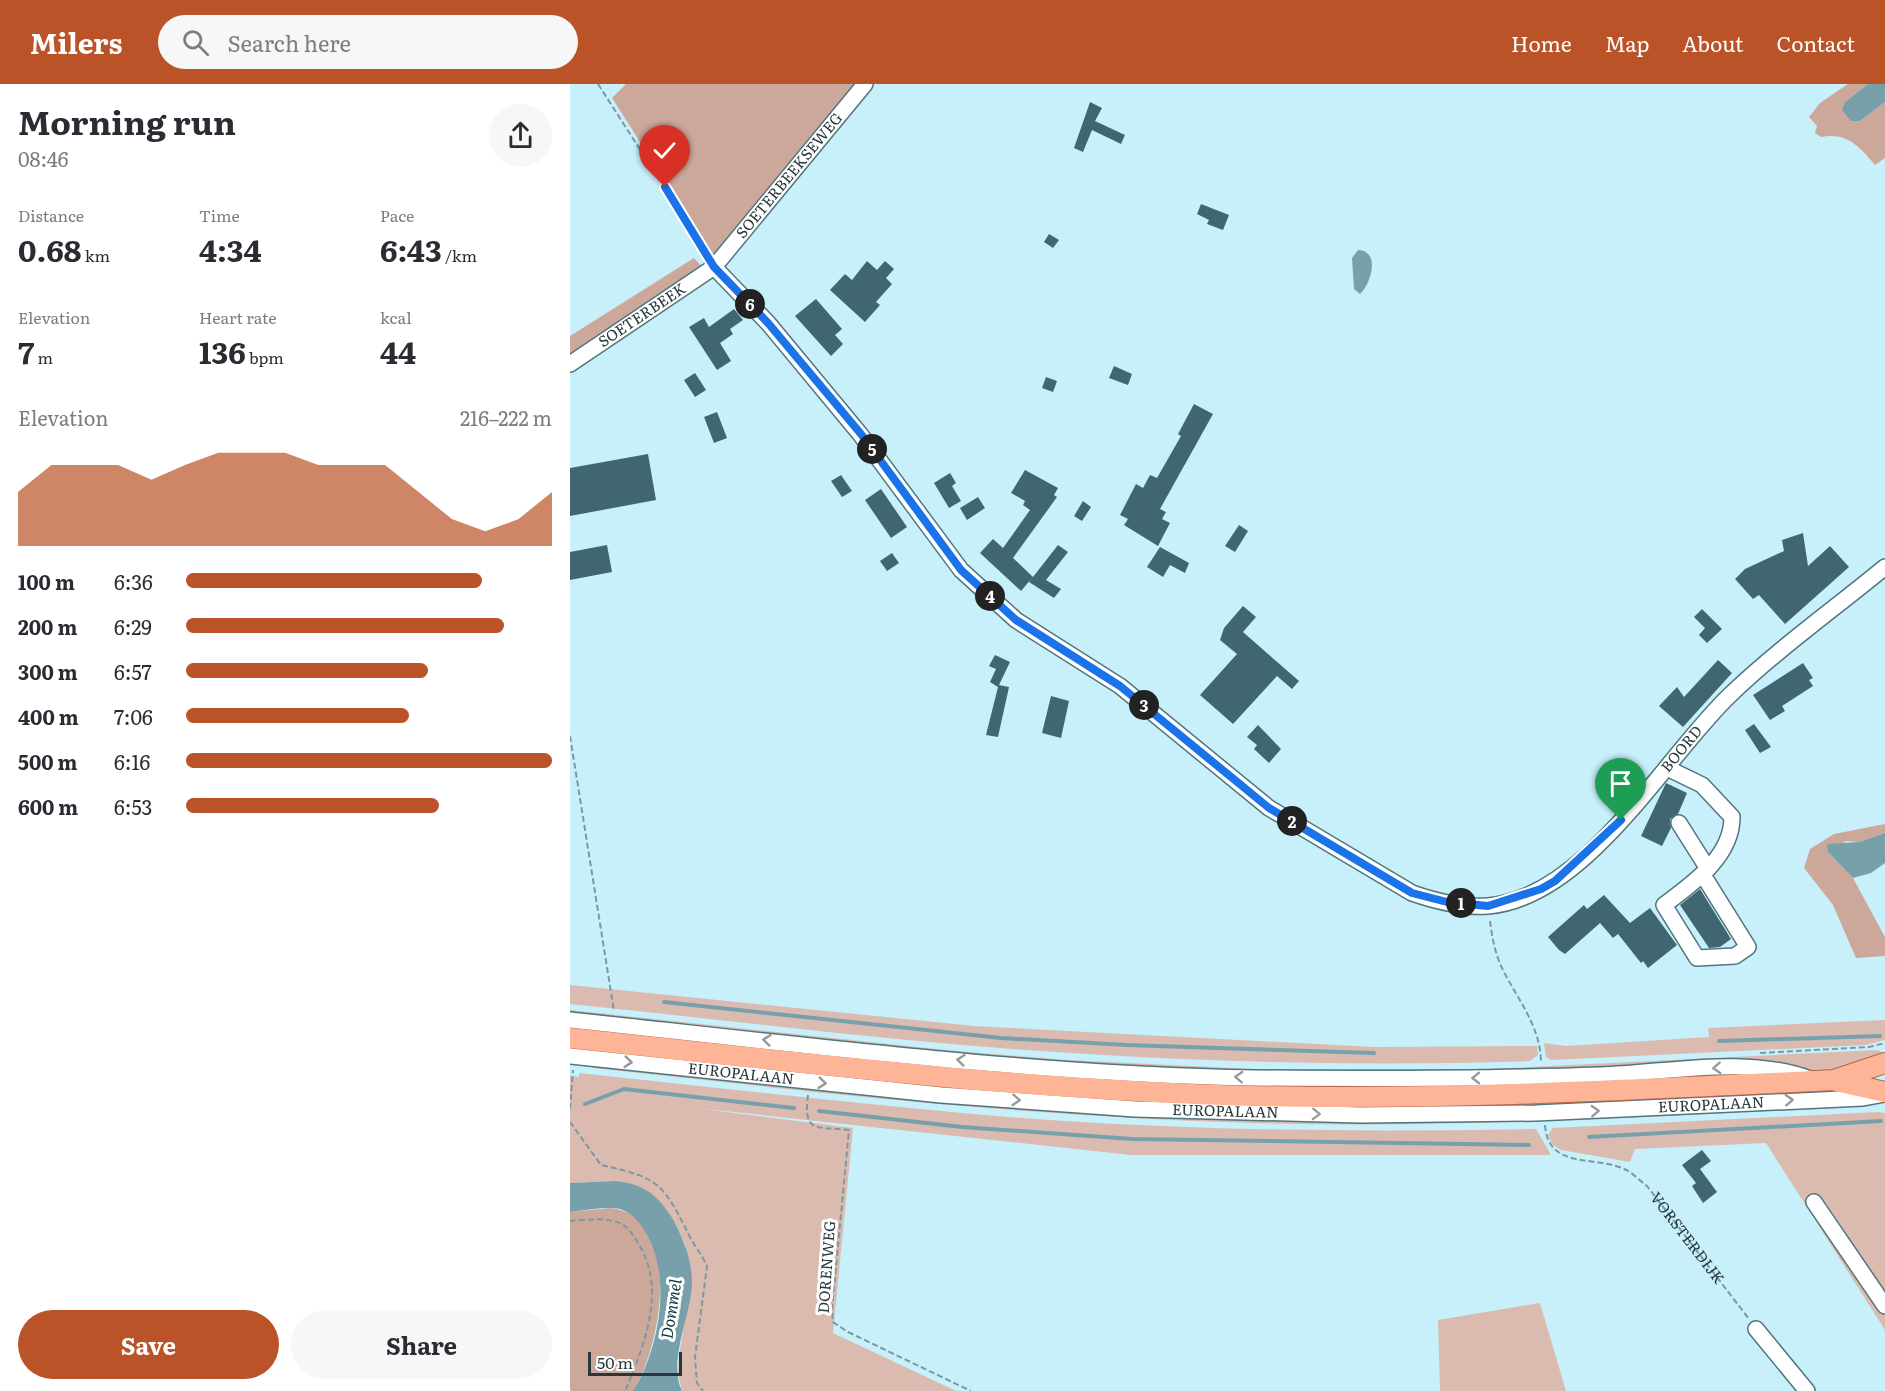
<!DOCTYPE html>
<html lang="en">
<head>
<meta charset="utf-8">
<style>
  body { margin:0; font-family:Literata,serif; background:#f7f7f7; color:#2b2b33; height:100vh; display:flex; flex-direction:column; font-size:22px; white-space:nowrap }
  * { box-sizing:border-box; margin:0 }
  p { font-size:20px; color:#7c7c81 }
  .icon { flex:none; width:33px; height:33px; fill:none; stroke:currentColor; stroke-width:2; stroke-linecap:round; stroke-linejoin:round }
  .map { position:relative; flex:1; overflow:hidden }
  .side { display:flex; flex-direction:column; background:#fff; width:570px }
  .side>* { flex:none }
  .scale { position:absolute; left:18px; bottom:15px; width:94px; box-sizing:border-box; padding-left:6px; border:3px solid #27373b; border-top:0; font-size:16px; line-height:21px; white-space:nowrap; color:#27373b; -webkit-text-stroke:4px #fff; paint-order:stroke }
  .pin { position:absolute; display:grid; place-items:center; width:51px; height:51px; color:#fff; margin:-62px -26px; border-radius:50% 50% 50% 0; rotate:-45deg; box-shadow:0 0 6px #0007 }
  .pin .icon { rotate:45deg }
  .km { position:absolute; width:30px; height:30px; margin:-15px; border-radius:50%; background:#222; color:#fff; font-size:16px; line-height:30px; text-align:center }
  .round { display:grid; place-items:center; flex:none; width:63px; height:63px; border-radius:32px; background:#f7f7f7 }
  .overview { display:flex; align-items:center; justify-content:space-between; height:102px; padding:0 18px }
  h1 { font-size:33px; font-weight:700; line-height:45px }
  .metrics { display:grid; grid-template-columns:repeat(3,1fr); gap:9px; height:102px; padding:6px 18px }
  .metrics div { display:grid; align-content:center }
  .metrics b { font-size:30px; font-weight:700 }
  .metrics small { font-size:16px; font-weight:400 }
  .metrics p { font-size:16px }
  .chart { height:168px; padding:12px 18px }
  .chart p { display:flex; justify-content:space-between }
  .chart svg { width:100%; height:108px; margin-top:6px; fill:#ba5428; opacity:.7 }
  .button { display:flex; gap:12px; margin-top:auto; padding:12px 18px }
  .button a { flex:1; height:69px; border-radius:36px; background:#ba5428; color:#fff; font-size:24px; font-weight:700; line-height:69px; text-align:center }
  .button a+a { background:#f7f7f7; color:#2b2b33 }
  ul { padding:0 18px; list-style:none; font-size:20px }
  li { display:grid; grid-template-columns:96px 72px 1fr; align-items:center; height:45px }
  li i { height:15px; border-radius:8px; background:#ba5428 }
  header { display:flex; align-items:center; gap:36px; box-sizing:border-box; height:84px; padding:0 30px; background:#ba5428; color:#fff }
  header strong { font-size:28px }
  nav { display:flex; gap:33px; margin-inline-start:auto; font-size:21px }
  .search { width:420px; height:54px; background:#f7f7f7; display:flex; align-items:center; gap:15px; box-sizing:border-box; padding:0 21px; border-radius:33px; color:#7c7c81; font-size:22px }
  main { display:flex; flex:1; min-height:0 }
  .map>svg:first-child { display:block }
  .green { fill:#dbbbaf }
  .forest { fill:#cca89b }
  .water { fill:#78a0ab }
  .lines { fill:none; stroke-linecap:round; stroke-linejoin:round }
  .stream { stroke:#78a0ab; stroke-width:4 }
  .building { fill:#406771 }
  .minor-casing { stroke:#50767f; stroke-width:18 }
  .major-casing { stroke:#b16849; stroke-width:22 }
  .path { stroke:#7c99a1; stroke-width:2; stroke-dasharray:6 3; stroke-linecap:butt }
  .minor { stroke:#fff; stroke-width:15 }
  .major { stroke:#fdb497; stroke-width:20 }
  .oneway { stroke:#939b9d }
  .route-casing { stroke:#fff; stroke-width:12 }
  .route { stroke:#1a73e8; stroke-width:8 }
  .labels { text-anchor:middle; stroke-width:6; stroke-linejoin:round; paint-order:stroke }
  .street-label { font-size:15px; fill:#27373b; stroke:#fff }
  .water-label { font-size:16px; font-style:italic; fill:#0b343c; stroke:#fff }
</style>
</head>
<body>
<header>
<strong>Milers</strong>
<div class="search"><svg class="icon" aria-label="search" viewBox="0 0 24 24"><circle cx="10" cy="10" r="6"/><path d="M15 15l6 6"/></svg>Search here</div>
<nav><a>Home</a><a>Map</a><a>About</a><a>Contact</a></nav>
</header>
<main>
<section class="side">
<div class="overview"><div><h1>Morning run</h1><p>08:46</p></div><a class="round"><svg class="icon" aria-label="share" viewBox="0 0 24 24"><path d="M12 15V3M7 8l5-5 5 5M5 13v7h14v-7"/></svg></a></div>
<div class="metrics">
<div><p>Distance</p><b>0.68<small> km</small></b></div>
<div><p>Time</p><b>4:34</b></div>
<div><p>Pace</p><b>6:43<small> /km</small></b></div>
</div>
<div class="metrics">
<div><p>Elevation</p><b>7<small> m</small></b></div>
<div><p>Heart rate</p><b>136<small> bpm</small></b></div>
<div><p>kcal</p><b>44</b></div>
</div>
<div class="chart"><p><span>Elevation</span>216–222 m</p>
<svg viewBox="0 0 160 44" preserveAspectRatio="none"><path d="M0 44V22L10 11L20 11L30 11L40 17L50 11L60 6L70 6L80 6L90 11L100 11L110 11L120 22L130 33L140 38L150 33L160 22V44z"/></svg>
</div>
<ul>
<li><b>100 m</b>6:36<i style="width:81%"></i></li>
<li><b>200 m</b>6:29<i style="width:87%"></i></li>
<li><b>300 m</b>6:57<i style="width:66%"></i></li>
<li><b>400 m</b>7:06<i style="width:61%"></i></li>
<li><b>500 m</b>6:16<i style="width:100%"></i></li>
<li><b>600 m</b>6:53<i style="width:69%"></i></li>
</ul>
<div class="button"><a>Save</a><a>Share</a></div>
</section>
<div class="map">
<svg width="1315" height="1307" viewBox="0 0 1315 1307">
  <rect width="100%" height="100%" fill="#c7f0fb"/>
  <!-- green -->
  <path class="green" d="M 0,901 L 404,942 L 804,963 L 967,962 L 968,971 L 960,977 C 807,982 653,979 501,969 C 333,959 167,937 0,920 Z
    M 0,926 L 376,966 L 498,976 L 683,985 L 920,985 L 1307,966 L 1315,969 L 1315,974 L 1258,989 L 1198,980 L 789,992 L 498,981 L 0,932 Z
    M 1315,936 L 1315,956 L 1296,961 L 982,976 L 976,973 L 974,959 L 996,962 L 1139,953 L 1138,944 Z
    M 24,977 L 594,1029 L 1223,1021 L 1217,1026 C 1039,1035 861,1044 682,1039 C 461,1033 242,1008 23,984 Z
    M 9,989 C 171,1006 332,1026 494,1037 C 651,1047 808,1048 966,1045 L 980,1069 L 980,1071 L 561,1071 L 126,1024 L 283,1044 L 263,1249 L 386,1307 L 112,1307 L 108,1290 L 109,1271 L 122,1197 L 115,1160 L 107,1143 L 96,1124 L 45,1097 L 0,1099 L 0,992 L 9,993 Z
    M 1308,1028 L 1315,1029 L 1315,1246 L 1196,1059 L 1065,1065 L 1060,1078 L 991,1066 L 982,1060 L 978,1051 L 983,1044 Z
    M 970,1219 L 996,1307 L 870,1307 L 868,1236 Z"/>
  <!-- forest -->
  <path class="forest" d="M 56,0 L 293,0 L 144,174 L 42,14 Z
    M 1278,0 L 1298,0 L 1275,18 L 1290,37 L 1315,18 L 1315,74 L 1305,81 C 1290,63 1277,48 1251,53 L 1245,49 L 1247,42 L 1239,33 L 1250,19 Z
    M 124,174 L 134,185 L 0,271 L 0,252 Z
    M 1315,740 L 1315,749 L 1289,758 L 1276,757 L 1258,768 L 1283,794 L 1315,853 L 1315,872 L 1286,874 L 1263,821 L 1234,784 L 1240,765 L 1264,750 Z
    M 40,1124 C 115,1132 91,1264 63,1307 L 0,1307 L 0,1128 Z"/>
  <!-- water -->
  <path class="water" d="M 1298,0 L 1315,0 L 1315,18 L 1290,37 L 1281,37 L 1272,26 L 1275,18 Z
    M 788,166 C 811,167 801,200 790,210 L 784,205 L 782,174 Z
    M 1315,749 L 1315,779 L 1301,789 L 1283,794 L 1258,768 L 1257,760 L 1289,758 Z
    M 45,1097 C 71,1099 87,1110 101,1132 C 112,1151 122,1175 122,1198 C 122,1230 97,1277 112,1307 L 63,1307 C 90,1265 103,1189 74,1146 C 69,1137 60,1128 50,1125 C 35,1122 16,1126 0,1128 L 0,1099 Z"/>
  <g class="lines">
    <!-- stream -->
    <path class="stream" d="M 94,918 L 431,954 L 557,961 L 804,969
      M 1149,957 L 1310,952
      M 15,1020 L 54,1005 L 224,1024
      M 249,1027 L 392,1043 L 562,1055 L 959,1061
      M 1019,1053 L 1311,1037"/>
  </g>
  <!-- building -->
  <path class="building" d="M 520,18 L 532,24 L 525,37 L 555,51 L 551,60 L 522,46 L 513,68 L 504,64 Z
    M 631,120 L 659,131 L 653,146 L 637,140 L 639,136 L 627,130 Z
    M 479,150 L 489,156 L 483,164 L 474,158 Z
    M 297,177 L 307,186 L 315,177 L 324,185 L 316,194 L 322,200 L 306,218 L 310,221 L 295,238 L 260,206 L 275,190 L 282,196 Z
    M 246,215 L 272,245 L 265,251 L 273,260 L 261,272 L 225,232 Z
    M 164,225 L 173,236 L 160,245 L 163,250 L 150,259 L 161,277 L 147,286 L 119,243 L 134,234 L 139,243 Z
    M 544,282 L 562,290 L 558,301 L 539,294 Z
    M 125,289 L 136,306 L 125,313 L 114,296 Z
    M 476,293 L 487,297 L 483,308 L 472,304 Z
    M 624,320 L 643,330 L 590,425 L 596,428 L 592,435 L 600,439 L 588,462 L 554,441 L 558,435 L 550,431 L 566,400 L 573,404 L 580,391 L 587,394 L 611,352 L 608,350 Z
    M 147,328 L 157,354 L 144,359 L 134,333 Z
    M 78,370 L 86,416 L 0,432 L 0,384 Z
    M 455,386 L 488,404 L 484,411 L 487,413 L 443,474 L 463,493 L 488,461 L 498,468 L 476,496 L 491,505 L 484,514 L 459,498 L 462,494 L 451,507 L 410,469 L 423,455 L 433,464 L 460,426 L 453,421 L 455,417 L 441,409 Z
    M 380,389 L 386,399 L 382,402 L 391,417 L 379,424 L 364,399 Z
    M 271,391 L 282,407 L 272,413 L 261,397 Z
    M 311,405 L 337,443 L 321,454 L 295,416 Z
    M 408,413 L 415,424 L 397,436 L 390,424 Z
    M 513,417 L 521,423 L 512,437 L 504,432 Z
    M 669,441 L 678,447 L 665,468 L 655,462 Z
    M 1233,449 L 1238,482 L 1260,462 L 1279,483 L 1215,540 L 1189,511 L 1183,515 L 1165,495 L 1175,485 L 1214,467 L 1212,456 Z
    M 37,461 L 42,488 L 0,496 L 0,468 Z
    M 590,463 L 619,479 L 615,489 L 600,481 L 593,493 L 577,483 Z
    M 322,469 L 329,479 L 317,487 L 310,477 Z
    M 673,522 L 686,533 L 673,548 L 729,597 L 722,605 L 707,592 L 663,640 L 630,611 L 667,570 L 650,556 L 654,544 Z
    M 1132,525 L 1152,545 L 1137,559 L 1129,551 L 1135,544 L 1124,533 Z
    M 425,571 L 440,578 L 429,601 L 439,603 L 428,653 L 416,651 L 428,603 L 420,598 L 426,585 L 419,582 Z
    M 1148,576 L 1162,589 L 1113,643 L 1089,622 L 1107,603 L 1114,613 Z
    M 1233,579 L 1243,594 L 1239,596 L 1243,602 L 1212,622 L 1215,627 L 1200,636 L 1183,611 Z
    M 481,612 L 499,617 L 491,654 L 472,649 Z
    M 1184,640 L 1201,663 L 1190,669 L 1175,646 Z
    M 688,641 L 711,665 L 699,679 L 684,665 L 687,661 L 677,653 Z
    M 1096,699 L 1117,709 L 1108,730 L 1100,735 L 1101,744 L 1092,762 L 1071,752 Z
    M 1130,805 L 1161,855 L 1150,863 L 1139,864 L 1110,821 Z
    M 1034,811 L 1060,839 L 1080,824 L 1107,861 L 1078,884 L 1073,877 L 1071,879 L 1048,850 L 1043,854 L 1030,839 L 995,870 L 989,866 L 978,853 L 1014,821 L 1017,825 Z
    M 1132,1066 L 1141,1077 L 1130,1085 L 1147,1108 L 1133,1119 L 1122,1102 L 1126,1099 L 1112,1081 Z"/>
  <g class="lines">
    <defs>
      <g id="minor">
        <path id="s2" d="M 144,183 L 198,239 L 290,350 L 391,486 L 446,536 L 550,602 L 699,724 L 842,809 C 865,817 894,824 918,822 C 1016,814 1095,673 1160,611 C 1208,565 1264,525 1315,483"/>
        <path id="s3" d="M 0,280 L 144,183 L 295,0"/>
        <path d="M 1097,684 L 1132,701 L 1162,733 C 1162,773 1123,799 1094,821 L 1127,874 L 1165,872 L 1178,863 L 1133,791"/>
        <path d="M 1109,739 L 1138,785"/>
        <path d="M 0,936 C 228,960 456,990 686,994 C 800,995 915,995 1030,991 C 1097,989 1176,971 1240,995"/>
        <path id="s4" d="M 0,972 L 371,1011 L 565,1025 L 790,1031 L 966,1029 L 1293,1014 L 1314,1010"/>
        <path d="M 1244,1118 L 1315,1222"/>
        <path d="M 1186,1245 L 1237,1307"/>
      </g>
      <path id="major" d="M 0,954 C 226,978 453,1006 681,1012 C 869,1016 1057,1006 1245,997 L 1264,996 L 1315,979
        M 1266,997 L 1315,1008"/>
    </defs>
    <!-- minor casing -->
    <use href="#minor" class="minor-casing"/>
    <!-- major casing -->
    <use href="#major" class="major-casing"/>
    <!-- path -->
    <g class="path">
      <path d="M 28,0 L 137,170"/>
      <path d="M 0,652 L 44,927"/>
      <path d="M 920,837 C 922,853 925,870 933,886 C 948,916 971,943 971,979"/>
      <path d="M 1190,969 L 1299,963 L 1315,959"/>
      <path d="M 238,1011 C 233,1050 246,1042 279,1046 L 262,1225 L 263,1238 L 278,1248 L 401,1307"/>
      <path d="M 0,1025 L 3,986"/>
      <path d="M 0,1038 L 31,1081 C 91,1094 93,1100 120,1153 C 125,1163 132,1171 137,1182 L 125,1273 L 127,1299 L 133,1307"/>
      <path id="s1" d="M 975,1041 C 978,1088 1030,1070 1058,1087 C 1065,1091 1071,1098 1077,1102 L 1179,1235"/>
      <path d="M 0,1137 C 16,1136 41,1132 55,1142 C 60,1146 66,1155 69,1161 C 97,1206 74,1262 55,1307"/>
    </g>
    <!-- minor -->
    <use href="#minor" class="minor"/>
    <!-- major -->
    <use href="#major" class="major"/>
  </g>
  <!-- one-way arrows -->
  <defs><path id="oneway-chevron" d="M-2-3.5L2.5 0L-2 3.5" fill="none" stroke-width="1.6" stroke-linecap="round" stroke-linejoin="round" transform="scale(1.5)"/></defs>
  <g class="oneway">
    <use href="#oneway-chevron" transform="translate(197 956) rotate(-174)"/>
    <use href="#oneway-chevron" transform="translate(391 976) rotate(-174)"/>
    <use href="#oneway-chevron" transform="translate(58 978) rotate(6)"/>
    <use href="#oneway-chevron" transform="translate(1147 984) rotate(177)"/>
    <use href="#oneway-chevron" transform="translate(669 993) rotate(-177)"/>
    <use href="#oneway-chevron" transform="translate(906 994) rotate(179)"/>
    <use href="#oneway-chevron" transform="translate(252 999) rotate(6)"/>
    <use href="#oneway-chevron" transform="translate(446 1016) rotate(4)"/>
    <use href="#oneway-chevron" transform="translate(1219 1016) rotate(-3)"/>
    <use href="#oneway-chevron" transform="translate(1025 1027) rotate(-3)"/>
    <use href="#oneway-chevron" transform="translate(746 1030) rotate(2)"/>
  </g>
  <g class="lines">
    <defs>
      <path id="route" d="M 95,103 L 144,183 L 198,239 L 291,350 L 391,486 L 446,536 L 550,602 L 699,724 L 842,809 L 877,818 L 918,822 L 971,805 L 985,797 L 1051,736"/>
    </defs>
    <!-- route casing -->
    <use href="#route" class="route-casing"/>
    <!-- route -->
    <use href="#route" class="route"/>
  </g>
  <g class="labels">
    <!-- street labels -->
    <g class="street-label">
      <text dy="5" stroke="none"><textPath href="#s3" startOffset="292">SOETERBEEKSEWEG</textPath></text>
      <text dy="5" stroke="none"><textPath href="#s3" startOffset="87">SOETERBEEK</textPath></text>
      <text dy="5" stroke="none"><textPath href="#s2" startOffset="1281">BOORD</textPath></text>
      <text dy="5" stroke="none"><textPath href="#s4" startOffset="172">EUROPALAAN</textPath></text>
      <text dy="5" stroke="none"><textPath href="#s4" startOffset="1144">EUROPALAAN</textPath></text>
      <text dy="5" stroke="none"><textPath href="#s4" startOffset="658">EUROPALAAN</textPath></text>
      <text dy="5" stroke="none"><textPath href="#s1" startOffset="194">VORSTERDIJK</textPath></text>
      <text transform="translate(257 1183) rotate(-86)" y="5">DORENWEG</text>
    </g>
    <!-- water labels -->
    <g class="water-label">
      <text transform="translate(101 1225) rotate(-81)" y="6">Dommel</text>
    </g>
  </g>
</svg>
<div class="scale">50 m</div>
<div class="pin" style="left:1051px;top:736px;background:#1e9e55"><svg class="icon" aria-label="arrive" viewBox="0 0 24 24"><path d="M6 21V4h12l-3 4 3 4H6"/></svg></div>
<div class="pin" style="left:95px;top:103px;background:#d93025"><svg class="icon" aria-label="check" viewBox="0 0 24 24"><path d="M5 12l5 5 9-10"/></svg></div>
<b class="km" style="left:891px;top:819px">1</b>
<b class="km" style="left:722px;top:737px">2</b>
<b class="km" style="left:574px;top:621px">3</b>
<b class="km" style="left:420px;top:512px">4</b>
<b class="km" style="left:302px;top:365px">5</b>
<b class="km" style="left:180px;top:220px">6</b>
</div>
</main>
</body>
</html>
